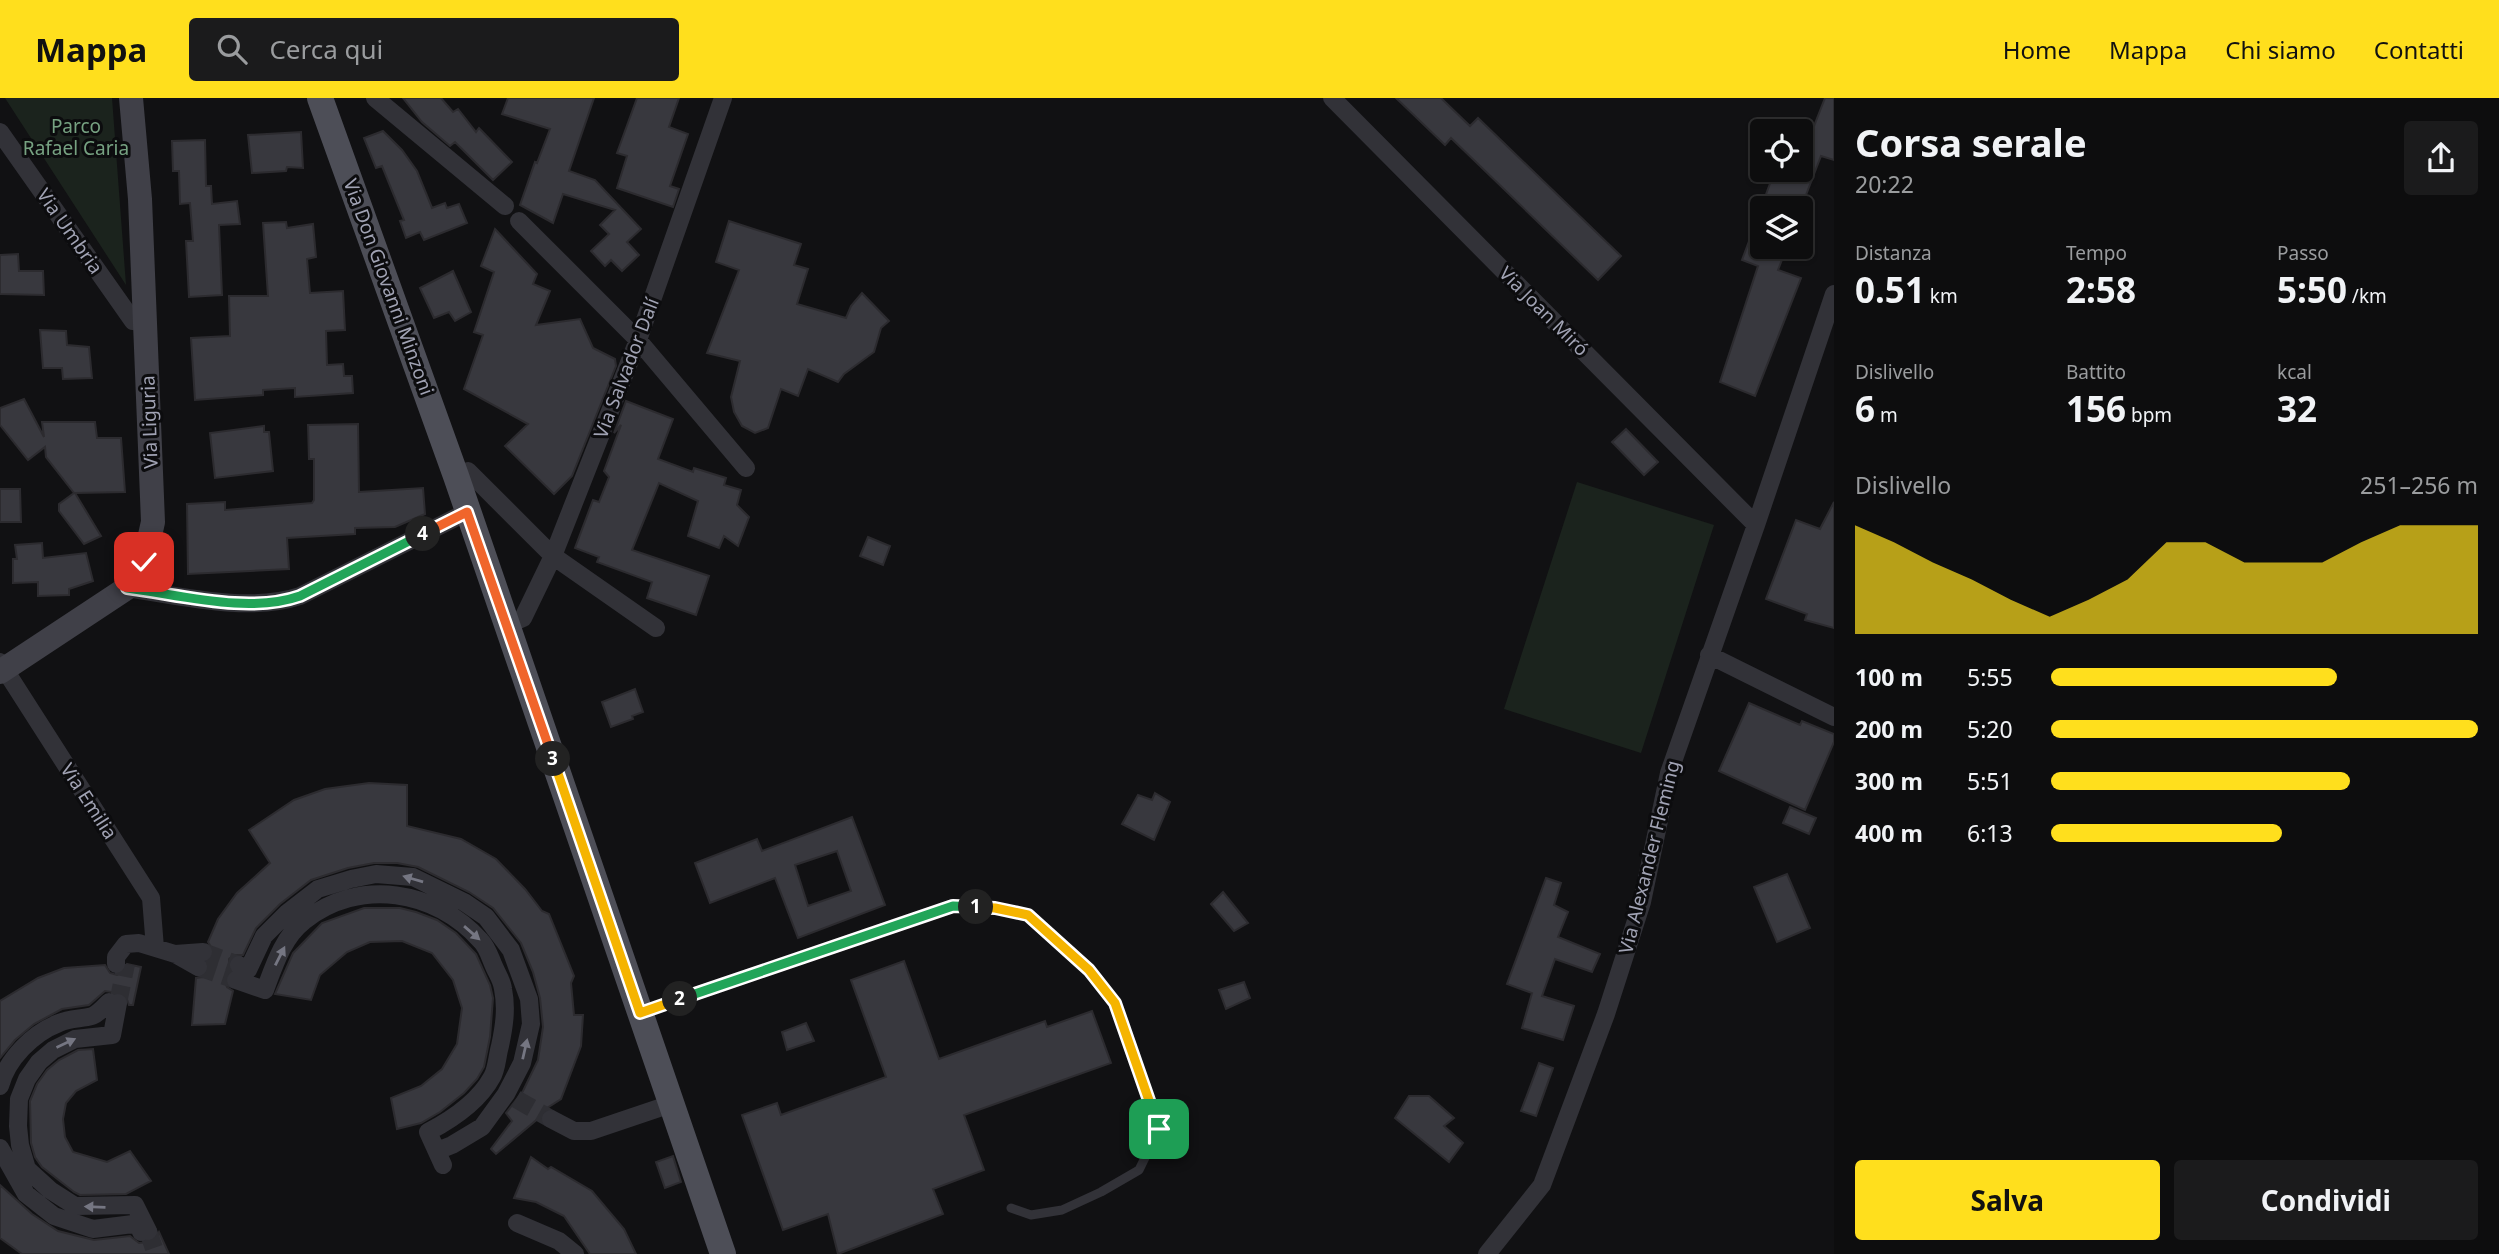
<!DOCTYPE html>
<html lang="it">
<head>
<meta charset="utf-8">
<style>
  body { margin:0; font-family:"Noto Sans",sans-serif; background:#1b1b1c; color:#f1f3f6; height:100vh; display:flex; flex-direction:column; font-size:26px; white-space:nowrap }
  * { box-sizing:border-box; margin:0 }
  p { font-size:23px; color:#9a9c9e }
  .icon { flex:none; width:38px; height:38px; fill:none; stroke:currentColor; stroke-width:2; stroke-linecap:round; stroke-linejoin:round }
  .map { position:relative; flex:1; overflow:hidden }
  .sheet { display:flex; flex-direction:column; background:#0d0d0e; width:665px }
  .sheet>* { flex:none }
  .fabs { position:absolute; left:1750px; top:21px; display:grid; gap:14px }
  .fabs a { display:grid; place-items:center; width:63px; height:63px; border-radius:7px; background:#0d0d0e; box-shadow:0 2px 5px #0004,0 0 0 2px #2d2d2e; font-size:35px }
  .pin { position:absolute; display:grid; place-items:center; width:60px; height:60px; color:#fff; margin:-30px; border-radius:14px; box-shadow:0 4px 10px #0006 }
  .km { position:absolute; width:35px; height:35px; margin:-18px; border-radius:50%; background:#222; color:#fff; font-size:19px; line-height:35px; text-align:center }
  .round { display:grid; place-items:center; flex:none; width:74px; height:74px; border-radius:7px; background:#1b1b1c }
  .summary { display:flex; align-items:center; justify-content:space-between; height:119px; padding:0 21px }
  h1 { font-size:38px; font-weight:700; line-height:52px }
  .stats { display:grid; grid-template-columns:repeat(3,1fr); gap:10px; height:119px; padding:7px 21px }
  .stats div { display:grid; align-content:center }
  .stats b { font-size:35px; font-weight:700 }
  .stats small { font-size:19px; font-weight:400 }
  .stats p { font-size:19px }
  .chart { height:196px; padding:14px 21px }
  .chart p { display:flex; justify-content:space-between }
  .chart svg { width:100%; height:126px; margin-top:7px; fill:#ffdf1d; opacity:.7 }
  .button { display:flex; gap:14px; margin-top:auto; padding:14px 21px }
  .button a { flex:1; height:80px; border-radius:7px; background:#ffdf1d; color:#111; font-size:28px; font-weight:700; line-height:80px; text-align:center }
  .button a+a { background:#1b1b1c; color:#f1f3f6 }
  ul { padding:0 21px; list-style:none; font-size:23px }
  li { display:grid; grid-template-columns:112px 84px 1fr; align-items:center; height:52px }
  li i { height:18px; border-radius:9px; background:#ffdf1d }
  header { display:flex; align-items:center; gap:42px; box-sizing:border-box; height:98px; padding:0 35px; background:#ffdf1d; color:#111 }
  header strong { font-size:33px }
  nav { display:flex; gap:38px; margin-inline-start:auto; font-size:24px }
  .search { width:490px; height:63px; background:#1b1b1c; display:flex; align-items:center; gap:18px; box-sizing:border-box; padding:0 24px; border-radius:7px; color:#9a9c9e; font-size:26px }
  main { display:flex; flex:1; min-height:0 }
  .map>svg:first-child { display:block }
  .green { fill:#1b231d }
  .building { fill:#38383e; stroke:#2c2b2f; stroke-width:2; fill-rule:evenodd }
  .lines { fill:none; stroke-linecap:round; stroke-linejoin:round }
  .street-tunnel { stroke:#2e2e33; stroke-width:18; stroke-dasharray:18 9; stroke-linecap:butt }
  .lane { stroke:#323238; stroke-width:9 }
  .street { stroke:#323238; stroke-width:18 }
  .secondary { stroke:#404048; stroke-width:24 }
  .primary { stroke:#4d4e57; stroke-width:26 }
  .oneway { fill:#757682 }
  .split-1-casing { stroke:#fff; stroke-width:14 }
  .split-2-casing { stroke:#fff; stroke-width:14 }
  .split-3-casing { stroke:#fff; stroke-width:14 }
  .split-4-casing { stroke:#fff; stroke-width:14 }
  .split-5-casing { stroke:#fff; stroke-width:14 }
  .split-1 { stroke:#f5b400; stroke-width:9 }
  .split-2 { stroke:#22a559; stroke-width:9 }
  .split-3 { stroke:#f5b400; stroke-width:9 }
  .split-4 { stroke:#f0652b; stroke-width:9 }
  .split-5 { stroke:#22a559; stroke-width:9 }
  .labels { text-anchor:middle; stroke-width:6; stroke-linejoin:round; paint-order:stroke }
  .park-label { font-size:19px; fill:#76a181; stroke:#0c0c0e }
  .street-label { font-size:19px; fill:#a1a3b4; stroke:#0c0c0e }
</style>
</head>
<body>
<header>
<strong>Mappa</strong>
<div class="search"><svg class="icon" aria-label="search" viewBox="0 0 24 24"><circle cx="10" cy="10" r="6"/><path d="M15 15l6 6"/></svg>Cerca qui</div>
<nav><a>Home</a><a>Mappa</a><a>Chi siamo</a><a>Contatti</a></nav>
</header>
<main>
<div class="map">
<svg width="1834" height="1156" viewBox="0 0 1834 1156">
  <rect width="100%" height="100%" fill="#111113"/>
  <!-- green -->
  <path class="green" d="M 5,0 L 112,0 L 126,187 Z
    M 1577,384 L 1714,427 L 1641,655 L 1504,611 Z"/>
  <!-- building -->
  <path class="building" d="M 403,0 L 441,0 L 453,14 L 458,11 L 476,34 L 479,30 L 512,64 L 493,82 L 455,44 L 450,48 L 422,24 Z
    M 508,0 L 594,0 L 569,73 L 595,82 L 641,131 L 627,144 L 639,157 L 622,173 L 611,162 L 605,168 L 591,153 L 609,136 L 600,127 L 615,112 L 563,96 L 553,125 L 520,107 L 535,64 L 537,65 L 550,31 L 502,16 Z
    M 637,0 L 679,0 L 669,29 L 688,36 L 670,88 L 679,91 L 673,109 L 617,90 L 627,58 L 617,55 Z
    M 1396,0 L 1441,0 L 1470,28 L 1478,20 L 1621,158 L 1598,182 L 1451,40 L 1445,47 Z
    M 1825,0 L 1834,0 L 1834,62 L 1821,58 L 1801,110 L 1761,110 L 1775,72 L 1801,72 L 1801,49 L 1805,51 Z
    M 383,33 L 402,52 L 417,73 L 432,110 L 445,105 L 447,110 L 459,106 L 467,125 L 424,142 L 420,134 L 406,140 L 400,123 L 404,122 L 382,68 L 376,70 L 364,40 Z
    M 301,34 L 303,70 L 287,69 L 286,73 L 252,75 L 248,37 Z
    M 205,42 L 206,88 L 211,88 L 212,106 L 237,103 L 240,126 L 219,127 L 222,197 L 189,199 L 186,143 L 193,143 L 190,105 L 180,106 L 179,73 L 173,73 L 172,43 Z
    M 1761,111 L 1762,149 L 1787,149 L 1778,172 L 1801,180 L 1755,298 L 1720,284 L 1758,168 L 1742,162 Z
    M 729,123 L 801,146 L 794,167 L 808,171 L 797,206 L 846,220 L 851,208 L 862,195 L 889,223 L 881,230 L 874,254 L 844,276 L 838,284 L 808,271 L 798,298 L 781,291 L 768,330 L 755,335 L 742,328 L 734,314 L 731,299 L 740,263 L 707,255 L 739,172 L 716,164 Z
    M 286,124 L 287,130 L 313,126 L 316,159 L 307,161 L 310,195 L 343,193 L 345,232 L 326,233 L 327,267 L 343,266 L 344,278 L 352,278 L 353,295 L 295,299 L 295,290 L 263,292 L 263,297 L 195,302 L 191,240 L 230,238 L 229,198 L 268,198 L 263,125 Z
    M 495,131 L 537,176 L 533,186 L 550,193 L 536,227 L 580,221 L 593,250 L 615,261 L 616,268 L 572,378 L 554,396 L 505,348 L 528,326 L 464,291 L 483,237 L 474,234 L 494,174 L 481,168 Z
    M 18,156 L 19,173 L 43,173 L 44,197 L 0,196 L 0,157 Z
    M 453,173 L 471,214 L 455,223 L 449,214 L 434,220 L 420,190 Z
    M 40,232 L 66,233 L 67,247 L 89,249 L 92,280 L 63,281 L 62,270 L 43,270 Z
    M 24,301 L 44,339 L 42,324 L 95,324 L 97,340 L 121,340 L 125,394 L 75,395 L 101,438 L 84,446 L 59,413 L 59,406 L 74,395 L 46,359 L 45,349 L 28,362 L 0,327 L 0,310 Z
    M 626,303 L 673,321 L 658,361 L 693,374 L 694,370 L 726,380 L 724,387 L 741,392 L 737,407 L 749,419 L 738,448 L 724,438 L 719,450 L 688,438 L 698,403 L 659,385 L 632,452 L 709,478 L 696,517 L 647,500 L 652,484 L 597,464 L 599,459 L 575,450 L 593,402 L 599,404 L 609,379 L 604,373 L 621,327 L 614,335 Z
    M 358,326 L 359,394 L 423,390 L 425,416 L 395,429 L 355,430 L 355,436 L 287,440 L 289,471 L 188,476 L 187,406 L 225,404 L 225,412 L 312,405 L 314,402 L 314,361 L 309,361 L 308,327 Z
    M 264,328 L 264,334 L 269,334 L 273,373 L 215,380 L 210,335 Z
    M 1626,331 L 1658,364 L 1644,377 L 1612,344 Z
    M 0,391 L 20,391 L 21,424 L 0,424 Z
    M 1834,404 L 1834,530 L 1805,522 L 1807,516 L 1766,501 L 1796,422 L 1820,431 Z
    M 868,439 L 890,448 L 883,467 L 860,458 Z
    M 42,445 L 43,460 L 86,455 L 93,483 L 69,491 L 69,497 L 38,498 L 38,484 L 13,485 L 13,461 L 17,461 L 15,447 Z
    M 635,591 L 643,614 L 632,618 L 633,621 L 611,629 L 602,604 Z
    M 1749,605 L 1800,627 L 1802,623 L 1834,636 L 1834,644 L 1805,712 L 1719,673 Z
    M 369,685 L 407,687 L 407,728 L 461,741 L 496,761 L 525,791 L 542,813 L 549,816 L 574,878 L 571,885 L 574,917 L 583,917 L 581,948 L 561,1001 L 544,1012 L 540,1019 L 496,1056 L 491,1051 L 512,1023 L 506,1015 L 523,993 L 538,962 L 543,929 L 540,900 L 533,874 L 521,845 L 493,810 L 469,794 L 418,769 L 397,765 L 374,765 L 348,770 L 311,782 L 280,806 L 256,830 L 243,857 L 234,857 L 229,861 L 229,873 L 225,883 L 227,889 L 233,893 L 225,926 L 192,927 L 196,880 L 203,879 L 208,874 L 208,864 L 214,854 L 208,844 L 218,821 L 237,795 L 270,765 L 249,732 L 294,702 L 325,691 Z
    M 1155,695 L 1170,704 L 1154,742 L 1122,726 L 1138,697 L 1152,702 Z
    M 1790,709 L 1816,720 L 1809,736 L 1783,725 Z
    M 852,719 L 885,807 L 798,840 L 775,780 L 710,805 L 695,765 L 757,741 L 762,753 ZM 837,753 L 851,793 L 808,808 L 795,767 Z
    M 1787,776 L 1810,830 L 1777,844 L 1754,789 Z
    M 1546,780 L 1561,785 L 1554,807 L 1568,814 L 1558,839 L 1600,856 L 1592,874 L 1555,861 L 1542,898 L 1574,908 L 1563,942 L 1522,930 L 1532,895 L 1507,886 Z
    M 1223,794 L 1248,825 L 1234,833 L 1211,806 Z
    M 364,810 L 400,810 L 416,814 L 437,822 L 456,835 L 476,856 L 490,887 L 493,900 L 490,939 L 484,969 L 477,981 L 464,995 L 440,1014 L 421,1025 L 397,1031 L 391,1000 L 421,988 L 442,971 L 457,946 L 462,910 L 453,882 L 432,855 L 402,843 L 370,844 L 347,854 L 320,877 L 311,902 L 275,896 L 293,855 L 322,825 Z
    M 904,863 L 939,961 L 1045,923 L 1047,929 L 1092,913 L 1111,965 L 964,1017 L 984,1072 L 933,1091 L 943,1116 L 838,1156 L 828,1116 L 783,1132 L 742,1017 L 777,1005 L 781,1017 L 886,979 L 851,882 Z
    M 127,866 L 141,869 L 133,907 L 129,907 L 125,896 L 105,893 L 89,907 L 62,911 L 34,926 L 15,942 L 0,960 L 0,903 L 38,880 L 64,870 L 105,867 L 110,875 L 117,877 L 125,872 Z
    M 1244,884 L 1250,900 L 1226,911 L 1219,892 Z
    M 806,925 L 814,943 L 787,952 L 782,934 Z
    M 93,951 L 97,982 L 76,993 L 66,1005 L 63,1021 L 65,1039 L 73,1054 L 107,1064 L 130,1053 L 151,1083 L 126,1096 L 80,1097 L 74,1094 L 42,1069 L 35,1059 L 31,1045 L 30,1003 L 37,986 L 47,972 L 59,962 L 78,952 Z
    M 1539,965 L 1553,970 L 1536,1018 L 1521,1013 Z
    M 1409,998 L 1429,998 L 1454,1020 L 1444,1028 L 1463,1045 L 1449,1064 L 1395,1020 Z
    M 673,1058 L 681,1084 L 665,1090 L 656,1064 Z
    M 531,1059 L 548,1071 L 551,1069 L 592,1093 L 624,1131 L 636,1156 L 590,1156 L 564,1118 L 536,1104 L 514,1100 Z
    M 0,1087 L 32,1116 L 58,1133 L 94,1142 L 130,1138 L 139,1145 L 154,1143 L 159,1134 L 169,1156 L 22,1156 L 0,1140 Z"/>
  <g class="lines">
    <!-- street-tunnel -->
    <path class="street-tunnel" d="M 203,854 L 239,867
      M 198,869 L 236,882
      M 118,905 L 126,866
      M 516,1001 L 551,1021
      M 148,1133 L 156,1156"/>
    <!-- lane -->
    <path class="lane" d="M 642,915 L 953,808 L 994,810 L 1029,817 L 1089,872 L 1115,905 L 1159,1031 L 1139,1072 L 1101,1094 L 1062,1112 L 1031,1117 L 1011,1110"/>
    <!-- street -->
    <path class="street" d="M 375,0 L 505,108
      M 1332,0 L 1756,427
      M 0,34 L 133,223 L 146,224
      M 519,123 L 638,242 L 746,370
      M 456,378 L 468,373 L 553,458 L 656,530
      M 127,490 C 181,498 249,515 300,498 L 467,414
      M 507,527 L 523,520 L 553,458 L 638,242 L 723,0
      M 1709,557 L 1834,619
      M 0,564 L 151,800 L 155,850
      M 175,856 L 203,854
      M 116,866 L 116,859 L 126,846 L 139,845 L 175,856 L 198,869
      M 239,867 L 248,872 L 264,838 L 287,815 L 318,791 L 351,781 L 376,776 L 413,779 L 464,804 L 486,819 L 511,852 L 529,901 L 531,926 L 522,965 L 506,996 L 482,1029 L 452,1047 L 437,1053
      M 236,882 L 265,892 C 274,868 283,839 304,823 C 359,779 436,792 481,843 C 487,849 490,859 493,866 C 496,874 502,882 503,891 C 507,911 504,929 500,948 C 497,958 497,971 492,979 C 479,1003 451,1022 428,1034 L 443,1067
      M 118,905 L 112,937 L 75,941 L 53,952 L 39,964 L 27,981 L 19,1001 L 18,1028 L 20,1047 L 27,1071 L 50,1092 L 75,1108 L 135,1107 L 148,1133
      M 0,988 C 7,961 33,935 59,925 C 70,920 82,921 92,918 C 98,916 104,909 109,904
      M 551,1021 L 574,1033 L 591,1033 L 671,1006
      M 0,1050 L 26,1096 L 54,1118 L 93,1131 L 133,1126 L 139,1128 L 141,1134
      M 517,1125 L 559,1143 L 575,1156
      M 1487,1156 L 1542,1087 L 1606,916 L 1642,804 L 1669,675 L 1756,427 L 1834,196"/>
    <!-- secondary -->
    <path class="secondary" d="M 0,574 L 127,490 L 144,464 L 153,424 L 140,101 L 131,0"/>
    <!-- primary -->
    <path class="primary" d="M 320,0 L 456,378 L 723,1156"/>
  </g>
  <!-- one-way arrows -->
  <defs><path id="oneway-solid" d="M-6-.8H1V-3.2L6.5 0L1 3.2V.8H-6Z" transform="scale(1.75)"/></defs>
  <g class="oneway">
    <use href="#oneway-solid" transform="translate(413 781) rotate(-164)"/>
    <use href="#oneway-solid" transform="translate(472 835) rotate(41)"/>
    <use href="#oneway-solid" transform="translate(280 858) rotate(-63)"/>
    <use href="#oneway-solid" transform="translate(66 945) rotate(-25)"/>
    <use href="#oneway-solid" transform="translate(525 951) rotate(-77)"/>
    <use href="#oneway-solid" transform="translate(95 1109) rotate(-178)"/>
  </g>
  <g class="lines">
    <defs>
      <path id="split-1" d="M 976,809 L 995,810 L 1028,817 L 1089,872 L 1115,905 L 1159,1031"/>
      <path id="split-2" d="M 680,901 L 953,808 L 976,809"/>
      <path id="split-3" d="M 553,661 L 640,915 L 680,901"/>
      <path id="split-4" d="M 423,436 L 467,414 L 553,661"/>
      <path id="split-5" d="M 144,464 L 127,490 C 181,497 249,516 300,498 L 423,436"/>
    </defs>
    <!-- split-1 casing -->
    <use href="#split-1" class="split-1-casing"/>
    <!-- split-2 casing -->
    <use href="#split-2" class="split-2-casing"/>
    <!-- split-3 casing -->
    <use href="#split-3" class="split-3-casing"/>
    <!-- split-4 casing -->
    <use href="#split-4" class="split-4-casing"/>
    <!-- split-5 casing -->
    <use href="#split-5" class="split-5-casing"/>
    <!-- split-1 -->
    <use href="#split-1" class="split-1"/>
    <!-- split-2 -->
    <use href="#split-2" class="split-2"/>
    <!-- split-3 -->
    <use href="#split-3" class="split-3"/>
    <!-- split-4 -->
    <use href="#split-4" class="split-4"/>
    <!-- split-5 -->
    <use href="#split-5" class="split-5"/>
  </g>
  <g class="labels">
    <!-- park labels -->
    <g class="park-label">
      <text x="76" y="35">Parco<tspan x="76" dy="22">Rafael Caria</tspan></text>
    </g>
    <!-- street labels -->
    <g class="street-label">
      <text transform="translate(70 133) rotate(55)" y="7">Via Umbria</text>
      <text transform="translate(389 189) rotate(70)" y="7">Via Don Giovanni Minzoni</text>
      <text transform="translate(1544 213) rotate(45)" y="7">Via Joan Miró</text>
      <text transform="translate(626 270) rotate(-69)" y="7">Via Salvador Dalí</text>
      <text transform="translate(149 324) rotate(-92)" y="7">Via Liguria</text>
      <text transform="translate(89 703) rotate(57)" y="7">Via Emilia</text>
      <text transform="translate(1649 759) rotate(-76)" y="7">Via Alexander Fleming</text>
    </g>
  </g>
</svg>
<div class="fabs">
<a><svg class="icon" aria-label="locate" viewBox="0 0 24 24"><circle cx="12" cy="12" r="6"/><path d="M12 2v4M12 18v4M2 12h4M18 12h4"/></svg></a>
<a><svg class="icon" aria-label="layers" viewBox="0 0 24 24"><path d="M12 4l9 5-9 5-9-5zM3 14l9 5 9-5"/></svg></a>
</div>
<div class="pin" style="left:1159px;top:1031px;background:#1e9e55"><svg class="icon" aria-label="arrive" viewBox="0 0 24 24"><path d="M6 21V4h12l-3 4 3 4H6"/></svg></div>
<div class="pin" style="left:144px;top:464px;background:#d93025"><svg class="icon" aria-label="check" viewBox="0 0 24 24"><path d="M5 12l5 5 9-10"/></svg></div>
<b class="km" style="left:976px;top:809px">1</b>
<b class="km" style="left:680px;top:901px">2</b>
<b class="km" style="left:553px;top:661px">3</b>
<b class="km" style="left:423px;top:436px">4</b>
</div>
<section class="sheet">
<div class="summary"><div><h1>Corsa serale</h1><p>20:22</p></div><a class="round"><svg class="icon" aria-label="share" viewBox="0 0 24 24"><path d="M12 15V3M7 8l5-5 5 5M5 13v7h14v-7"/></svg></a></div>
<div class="stats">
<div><p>Distanza</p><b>0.51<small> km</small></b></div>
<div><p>Tempo</p><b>2:58</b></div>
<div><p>Passo</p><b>5:50<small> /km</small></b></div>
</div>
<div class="stats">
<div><p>Dislivello</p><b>6<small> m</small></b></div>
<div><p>Battito</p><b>156<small> bpm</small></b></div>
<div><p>kcal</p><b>32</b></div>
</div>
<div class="chart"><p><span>Dislivello</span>251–256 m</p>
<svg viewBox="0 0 160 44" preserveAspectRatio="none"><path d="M0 44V6L10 12L20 19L30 25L40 32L50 38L60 32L70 25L80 12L90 12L100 19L110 19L120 19L130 12L140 6L150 6L160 6V44z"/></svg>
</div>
<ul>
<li><b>100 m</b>5:55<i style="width:67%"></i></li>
<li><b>200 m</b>5:20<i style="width:100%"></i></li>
<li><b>300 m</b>5:51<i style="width:70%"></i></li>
<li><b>400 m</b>6:13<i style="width:54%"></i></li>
</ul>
<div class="button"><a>Salva</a><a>Condividi</a></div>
</section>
</main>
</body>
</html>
